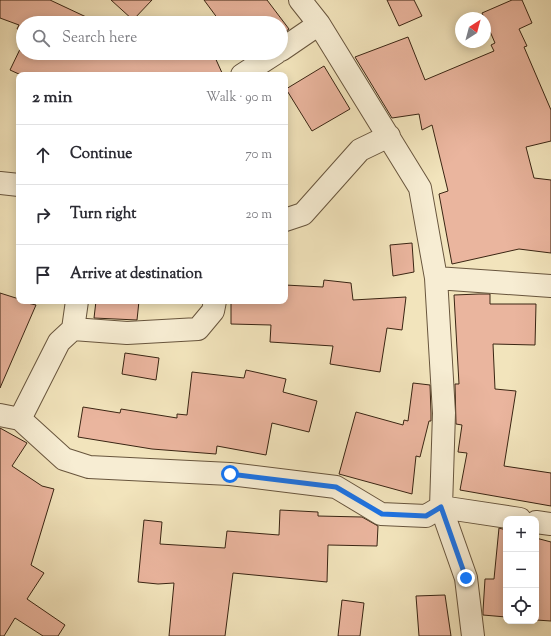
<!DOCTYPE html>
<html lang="en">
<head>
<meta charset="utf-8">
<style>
	body { margin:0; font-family:"Sorts Mill Goudy",serif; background:#f2f2f3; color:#2b2b33 }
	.controls { position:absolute; right:12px; bottom:12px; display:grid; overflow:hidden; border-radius:8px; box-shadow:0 2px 10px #0003 }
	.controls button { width:36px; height:36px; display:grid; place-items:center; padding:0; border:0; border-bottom:1px solid #e1e1e2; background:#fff; color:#2b2b33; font:20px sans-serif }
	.compass { position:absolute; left:455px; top:12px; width:36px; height:36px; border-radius:50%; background:#fff; box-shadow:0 2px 10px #0003; rotate:36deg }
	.stop { position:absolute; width:12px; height:12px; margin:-9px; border:3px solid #1a73e8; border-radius:50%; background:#fff }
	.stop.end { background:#1a73e8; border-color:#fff; box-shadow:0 1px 4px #0008 }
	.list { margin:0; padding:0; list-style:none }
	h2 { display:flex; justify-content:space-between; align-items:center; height:52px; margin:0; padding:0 16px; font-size:17px }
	h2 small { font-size:13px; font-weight:400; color:#7c7c81 }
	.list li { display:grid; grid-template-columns:26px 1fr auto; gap:12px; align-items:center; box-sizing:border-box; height:60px; padding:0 16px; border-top:1px solid #e1e1e2 }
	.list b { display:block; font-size:15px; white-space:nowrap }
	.list em { font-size:13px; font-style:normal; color:#7c7c81 }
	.icon { flex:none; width:22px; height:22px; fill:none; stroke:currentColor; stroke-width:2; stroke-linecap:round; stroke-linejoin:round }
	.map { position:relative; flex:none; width:551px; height:636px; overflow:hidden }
	.search { position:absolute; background:#fff; box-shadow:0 2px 10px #0003; left:16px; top:16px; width:272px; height:44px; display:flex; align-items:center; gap:10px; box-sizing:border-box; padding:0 14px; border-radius:22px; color:#7c7c81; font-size:15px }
	.panel { position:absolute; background:#fff; box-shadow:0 2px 10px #0003; left:16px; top:72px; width:272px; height:232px; border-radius:8px }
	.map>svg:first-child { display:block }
	.building { fill:#eab59e; stroke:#3a2513 }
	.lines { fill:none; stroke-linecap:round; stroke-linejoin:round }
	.street-casing { stroke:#68553d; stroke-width:24 }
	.street { stroke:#f7edd3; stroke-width:22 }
	.route { stroke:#1a73e8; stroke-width:5 }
</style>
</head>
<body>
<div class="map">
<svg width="551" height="636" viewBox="0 0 551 636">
	<rect width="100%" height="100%" fill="#f2e4bc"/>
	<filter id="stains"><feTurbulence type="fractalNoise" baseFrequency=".005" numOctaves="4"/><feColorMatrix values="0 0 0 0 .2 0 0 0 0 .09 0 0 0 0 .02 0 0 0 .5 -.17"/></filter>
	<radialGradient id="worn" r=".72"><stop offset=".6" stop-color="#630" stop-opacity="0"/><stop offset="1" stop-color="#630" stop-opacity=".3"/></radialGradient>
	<path class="building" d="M0,0H50L99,23H23V32L17,29L19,25L0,18Z
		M111,0H152L133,20Z
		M204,0H267L289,29L281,35V23H221Z
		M387,0H414L422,16L399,26Z
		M512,0H522L532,23L519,29L527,46L524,47L551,110V141L526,147L534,178L551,180V253L519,249L452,264L439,194L448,191L432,125L422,130L419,114L392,118L355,57L408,37L425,80L494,51L491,45L495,43L482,13Z
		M23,43V53H163L171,57L167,53H213L223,75H21L10,70Z
		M324,66L350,109L312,131L286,89Z
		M412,243L414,272L393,276L390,245Z
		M324,280L351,283L353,300L406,297L402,330L387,328L380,372L330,364L333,346L270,342L271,325L231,324V301H285V285L323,287Z
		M0,293L19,299V301L36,305L0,388Z
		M479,294H490V304H536L535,345L493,344L495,389L516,391L504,466L551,473V506L460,490L467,453L458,452L462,425L456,424L455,384H459L454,295Z
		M96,301H139L137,320L94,318Z
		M125,353L159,358L156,380L122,374Z
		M246,370L286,379L283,392L317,401L309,432L272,423L266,455L217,446L216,454L152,449L78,437L83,407L120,413L121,409L177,418V414L187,415L192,372L244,378Z
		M413,383L430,385L431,413V421H429L420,457L416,456L412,494L339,474L356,412L403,425L404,420L408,421Z
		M0,428L27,443L12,466L42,486L54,489L31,565L44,573L27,599L65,625L58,636H43L15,618L4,636H0Z
		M280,510L318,512V516L362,517L378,526L377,546L328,545L327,582L233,573L225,636H169L174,583L158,584L138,582L144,520L162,522L160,544L225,548L227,531L279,535Z
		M499,528L506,530V617L483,615V611L485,579H494Z
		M536,538L551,542V621L536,620Z
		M445,595L451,636H419L416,596Z
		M342,600L364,603L360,636H338Z"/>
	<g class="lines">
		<defs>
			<path id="street" d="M300,0L319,24L420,188L436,278L444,413L441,507L466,578L473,636
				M281,50L319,24
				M242,75L276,53
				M0,183L19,185
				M285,220L303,214L360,150L389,136
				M436,278L551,286
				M73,329L77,301
				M0,415L20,419L64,459L89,467L230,474L336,487L381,514L426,516L441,507L520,519
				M20,419L59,342L73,329L127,333L198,329L213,311L215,301
				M536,522L551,524"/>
		</defs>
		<use href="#street" class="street-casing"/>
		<use href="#street" class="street"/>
	</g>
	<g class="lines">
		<path class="route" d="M230,474L336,487L382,514L426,516L441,507L466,578"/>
	</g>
	<rect width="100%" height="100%" filter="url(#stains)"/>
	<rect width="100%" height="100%" fill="url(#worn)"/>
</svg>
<div class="controls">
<button>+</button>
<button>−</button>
<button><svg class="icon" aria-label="locate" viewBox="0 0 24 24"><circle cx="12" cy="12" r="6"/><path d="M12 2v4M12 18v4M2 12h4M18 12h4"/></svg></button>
</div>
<svg class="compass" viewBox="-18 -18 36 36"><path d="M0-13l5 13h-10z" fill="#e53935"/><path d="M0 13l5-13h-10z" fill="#7c7c81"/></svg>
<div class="stop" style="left:230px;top:474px"></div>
<div class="stop end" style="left:466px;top:578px"></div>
<div class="search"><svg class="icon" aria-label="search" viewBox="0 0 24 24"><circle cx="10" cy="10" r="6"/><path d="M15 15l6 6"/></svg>Search here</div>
<section class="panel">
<h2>2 min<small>Walk · 90 m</small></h2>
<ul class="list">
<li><svg class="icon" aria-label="ahead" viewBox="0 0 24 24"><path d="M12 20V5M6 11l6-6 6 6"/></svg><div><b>Continue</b></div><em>70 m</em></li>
<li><svg class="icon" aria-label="right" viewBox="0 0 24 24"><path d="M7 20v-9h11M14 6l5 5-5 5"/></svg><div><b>Turn right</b></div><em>20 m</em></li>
<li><svg class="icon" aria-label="arrive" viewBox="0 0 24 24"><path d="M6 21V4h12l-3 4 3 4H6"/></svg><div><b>Arrive at destination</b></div></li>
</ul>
</section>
</div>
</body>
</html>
